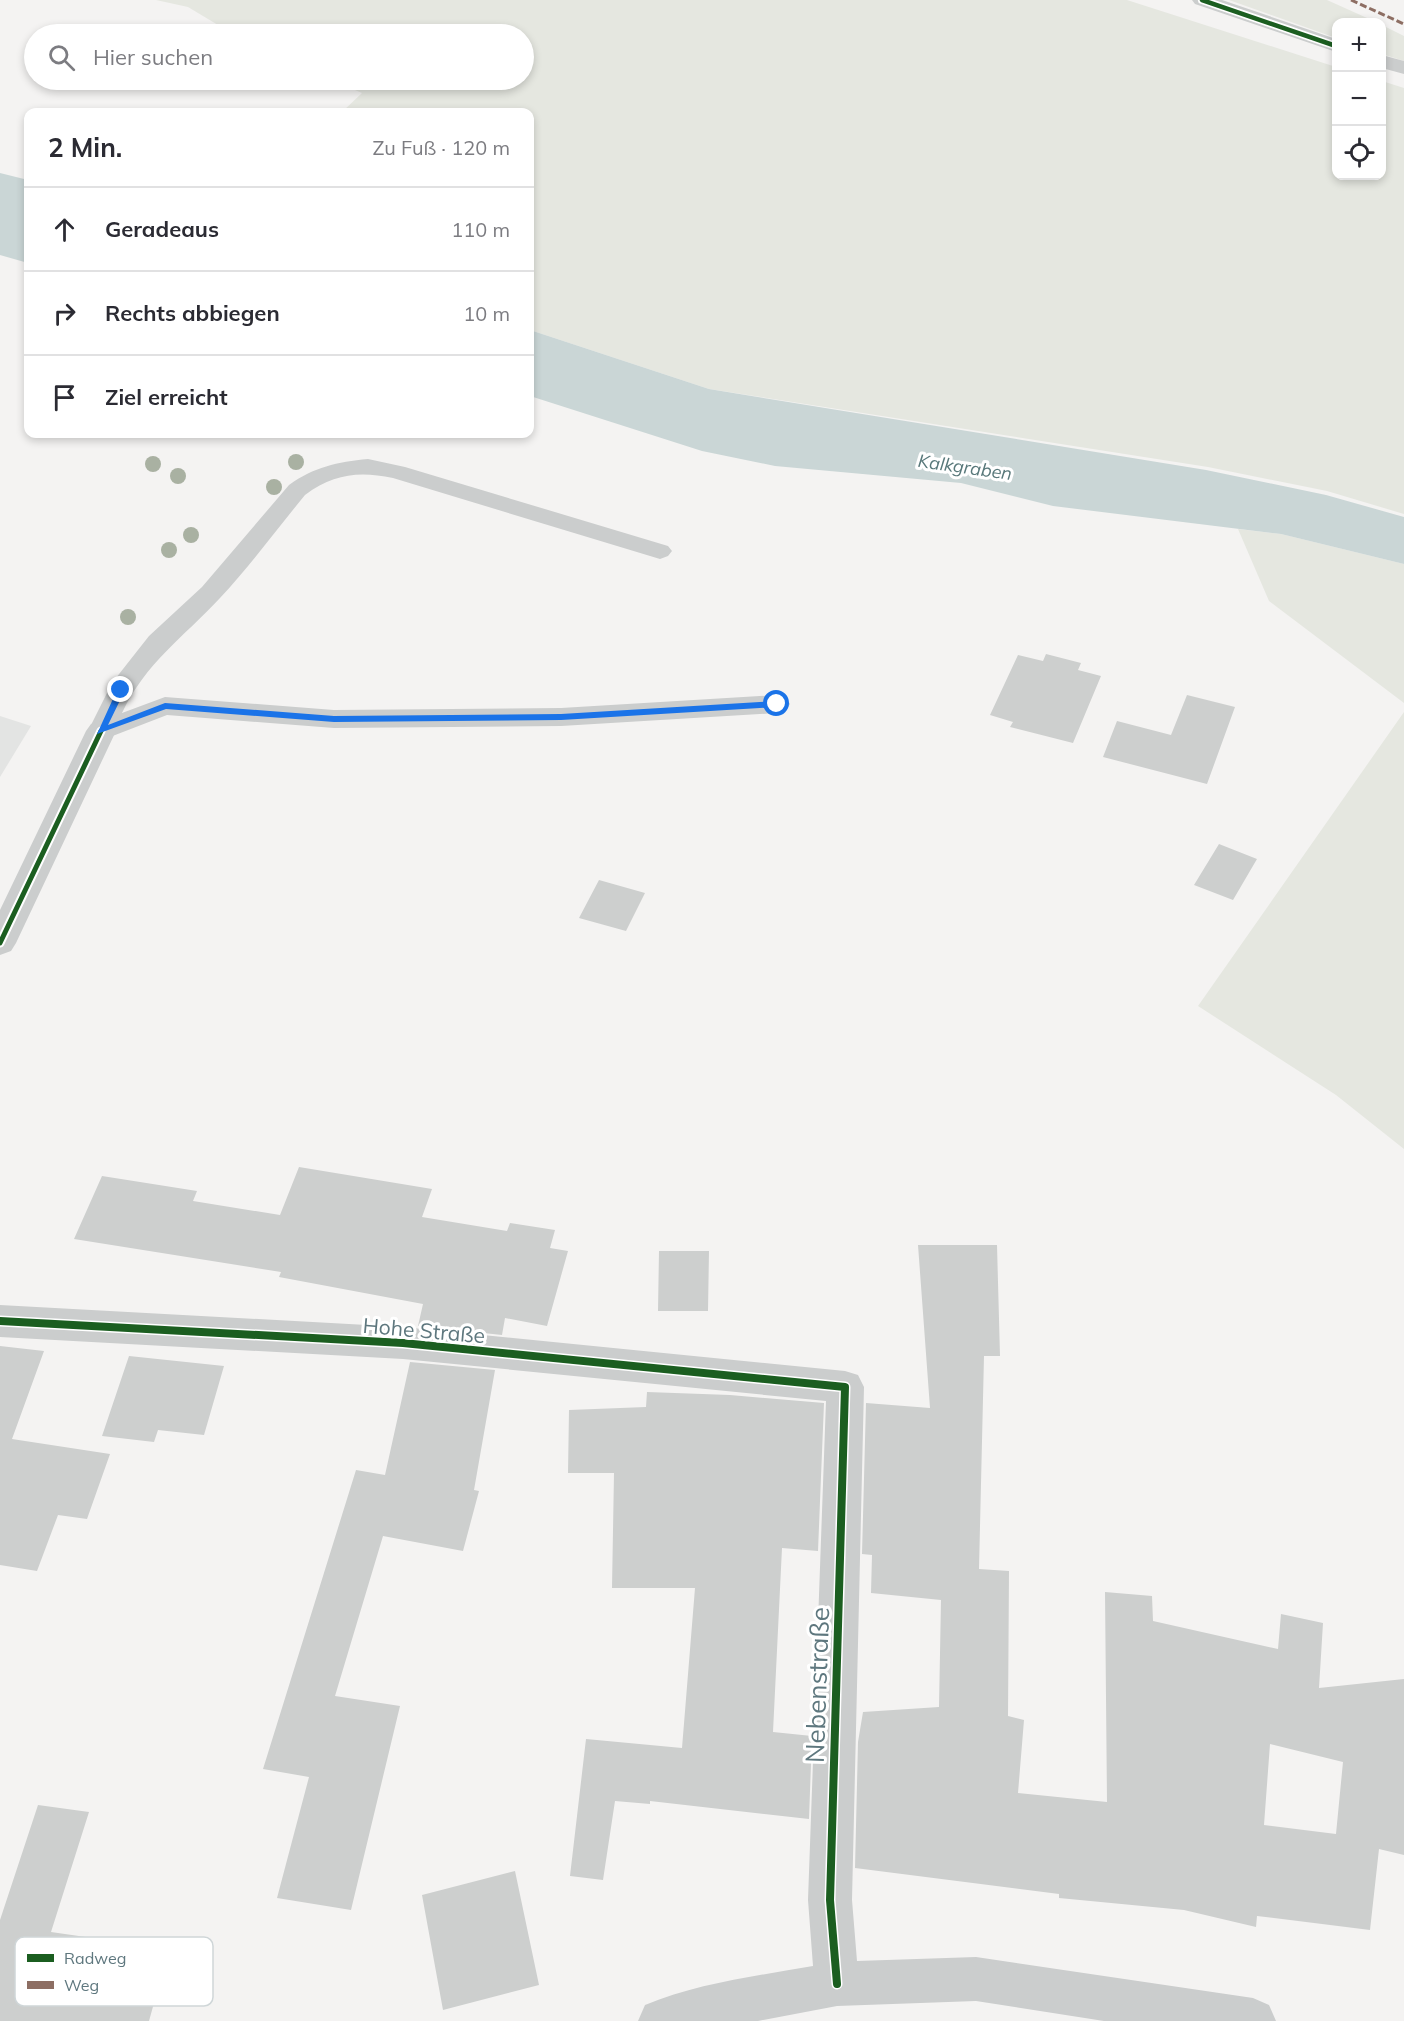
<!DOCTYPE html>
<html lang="de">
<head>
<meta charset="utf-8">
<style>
	body { margin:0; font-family:Mulish,sans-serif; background:#f2f2f3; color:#2b2b33 }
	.controls { position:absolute; right:18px; top:18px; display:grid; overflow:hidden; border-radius:12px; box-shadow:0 3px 9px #0003 }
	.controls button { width:54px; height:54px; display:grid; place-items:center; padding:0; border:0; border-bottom:2px solid #e1e1e2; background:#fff; color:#2b2b33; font:30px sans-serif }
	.stop { position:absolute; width:18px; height:18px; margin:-14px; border:4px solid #1a73e8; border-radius:50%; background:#fff }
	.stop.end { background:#1a73e8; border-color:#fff; box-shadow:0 2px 6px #0008 }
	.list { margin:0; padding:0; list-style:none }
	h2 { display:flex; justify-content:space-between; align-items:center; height:78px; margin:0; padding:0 24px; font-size:26px }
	h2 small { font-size:20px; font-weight:400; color:#7c7c81 }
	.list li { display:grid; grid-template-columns:39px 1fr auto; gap:18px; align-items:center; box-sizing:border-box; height:84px; padding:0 24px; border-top:2px solid #e1e1e2 }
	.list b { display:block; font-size:22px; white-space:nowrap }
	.list em { font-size:20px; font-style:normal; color:#7c7c81 }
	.icon { flex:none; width:33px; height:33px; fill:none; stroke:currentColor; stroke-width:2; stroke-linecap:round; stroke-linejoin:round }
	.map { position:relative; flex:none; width:1404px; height:2021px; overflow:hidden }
	.search { position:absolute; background:#fff; box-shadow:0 3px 9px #0003; left:24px; top:24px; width:510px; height:66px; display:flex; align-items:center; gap:15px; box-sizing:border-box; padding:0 21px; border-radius:33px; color:#7c7c81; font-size:22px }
	.panel { position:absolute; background:#fff; box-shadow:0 3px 9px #0003; left:24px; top:108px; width:510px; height:330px; border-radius:12px }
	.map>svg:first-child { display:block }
	.built { fill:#e3e4e3 }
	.green { fill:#e5e7e0 }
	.water { fill:#cad6d6 }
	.building { fill:#cdcfce; fill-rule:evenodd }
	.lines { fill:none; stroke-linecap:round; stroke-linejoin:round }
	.lane { fill:#cbcdcd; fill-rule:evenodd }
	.street { fill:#cbcdcd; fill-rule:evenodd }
	.quiet { stroke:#8d6e63; stroke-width:3; stroke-dasharray:7 3; stroke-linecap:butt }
	.cycleway-far2-casing { stroke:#fff; stroke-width:8 }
	.cycleway-far1-casing { stroke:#fff; stroke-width:9 }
	.cycleway-casing { stroke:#fff; stroke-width:11 }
	.cycleway-far2 { stroke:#1b5e20; stroke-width:4.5 }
	.cycleway-far1 { stroke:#1b5e20; stroke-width:5 }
	.cycleway { stroke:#1b5e20; stroke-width:8 }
	.tree { fill:#a9b1a2 }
	.route { fill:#1a73e8 }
	.labels { text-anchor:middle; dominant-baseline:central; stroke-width:6; stroke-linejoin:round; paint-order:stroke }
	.far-water-label { font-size:18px; font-style:italic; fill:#58787a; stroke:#fff }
	.street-label { font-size:21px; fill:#5e777e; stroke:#fff }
	.near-street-label { font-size:26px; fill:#5e777e; stroke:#fff }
	.key { fill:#fff; stroke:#cfd6d8; stroke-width:1.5 }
	.key-label { font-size:16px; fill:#5e777e }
</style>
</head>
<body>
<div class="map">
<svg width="1404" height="2021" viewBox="0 0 1404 2021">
	<rect width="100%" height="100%" fill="#f4f3f2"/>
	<path class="built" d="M0,716L31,726L0,777Z"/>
	<path class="green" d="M156,0H1127L1336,67V176H1382V81L1404,88V514L1327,491L1208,467L709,389L530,330V112H342L362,93L331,80H524V34H233L188,7Z
		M1229,0H1327L1376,22H1336V38Z
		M1382,25L1404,36V61L1382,54Z
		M1238,529L1281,534L1404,564V703L1269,601Z
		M1404,712V1149L1336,1095L1198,1006Z"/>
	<path class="water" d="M0,173L28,180V263L0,255Z
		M530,330L709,389L1206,470L1326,495L1404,517V564L1281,534L1053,506L961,483L775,466L702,451L530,396Z"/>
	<path class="building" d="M1046,654L1081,663L1078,670L1101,676L1073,743L1010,727L1013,722L990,715L1018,655L1043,661Z
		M1187,695L1235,707L1207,784L1103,757L1117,721L1171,735Z
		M1219,844L1257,859L1233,900L1194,885Z
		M599,880L645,893L626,931L579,918Z
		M299,1167L432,1189L422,1217L507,1231L510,1223L555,1230L550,1248L568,1251L547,1326L505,1318L502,1335L418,1326L423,1304L279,1277L281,1272L74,1239L102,1176L197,1191L193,1201L280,1215Z
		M918,1245H997L1000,1356H984L979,1569L1009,1571L1008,1716L1024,1720L1018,1793L1107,1802L1105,1592L1152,1596L1153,1621L1278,1649L1281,1614L1323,1623L1319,1688L1404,1679V1855L1379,1849L1370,1930L1257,1916L1256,1927L1184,1910L1059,1898V1894L855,1868L858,1742L863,1712L939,1707L941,1600L871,1593L872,1555L862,1554L866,1403L930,1408ZM1270,1744L1343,1762L1336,1834L1264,1825Z
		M659,1251H709L708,1311H658Z
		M0,1346L44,1351L12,1439L110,1454L87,1519L58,1515L37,1571L0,1565Z
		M129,1356L224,1366L204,1435L158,1430L154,1442L102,1436Z
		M410,1362L495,1370L474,1490L479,1491L463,1551L383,1536L335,1696L400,1706L351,1910L277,1898L309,1777L263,1769L356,1470L385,1475Z
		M647,1392L730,1395L824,1403L818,1551L782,1548L773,1732L812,1736L809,1819L650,1801V1804L615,1801L603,1880L570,1876L586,1739L682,1748L695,1588H612L614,1473H568L569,1410L646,1407Z
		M38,1805L89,1812L51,1932L169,1949L149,2021H0V1920Z
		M515,1871L539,1985L443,2010L422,1895Z"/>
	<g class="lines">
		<path class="lane" d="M368,459L405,467L668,546L672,551L668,556L660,559L393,478C358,471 334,474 305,495C277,529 250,566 220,598C183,638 146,662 122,713L165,697L334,710L561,708L777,695L786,698L790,704L786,710L777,713L561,726L334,728L167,715L110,737L101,740L92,737L88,731L112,683L149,636L202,587L289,485C314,467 337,462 368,459Z"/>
		<path class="street" d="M1192,0H1222L1336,39V52L1195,4Z
			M1382,55L1404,61V74L1382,68Z
			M101,721L111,724L116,731L16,943L11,951L0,955V910L86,731L91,724Z
			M0,1305L403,1327L845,1371L858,1375L864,1387L852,1900L857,1961L976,1957L1253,1998L1269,2005L1276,2021H1104L976,2001L837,2006L758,2021H638L645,2005C698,1983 757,1976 813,1966L808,1900L826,1401L403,1359L0,1337Z"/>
		<path class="quiet" d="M1351,0L1404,24"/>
		<defs>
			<path id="cycleway-far2" d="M1202,0L1336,46"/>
			<path id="cycleway-far1" d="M0,943L101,731"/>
			<path id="cycleway" d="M0,1321L403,1343L845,1387L830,1900L837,1984"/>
		</defs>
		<use href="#cycleway-far2" class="cycleway-far2-casing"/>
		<use href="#cycleway-far1" class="cycleway-far1-casing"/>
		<use href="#cycleway" class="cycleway-casing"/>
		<use href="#cycleway-far2" class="cycleway-far2"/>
		<use href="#cycleway-far1" class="cycleway-far1"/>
		<use href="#cycleway" class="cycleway"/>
	</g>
	<g class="tree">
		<circle cx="296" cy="462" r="8"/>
		<circle cx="153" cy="464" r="8"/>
		<circle cx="178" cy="476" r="8"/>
		<circle cx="274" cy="487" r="8"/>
		<circle cx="191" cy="535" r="8"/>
		<circle cx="169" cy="550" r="8"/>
		<circle cx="128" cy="617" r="8"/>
	</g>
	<path class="route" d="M121,687L125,690L108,725L165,703L334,716L561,714L777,701L782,704L777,707L561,720L334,722L166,709L97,734L117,690Z"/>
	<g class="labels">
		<g class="far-water-label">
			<text transform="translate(965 467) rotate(8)">Kalkgraben</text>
		</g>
		<g class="street-label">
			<text transform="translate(424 1330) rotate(5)">Hohe Straße</text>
		</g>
		<g class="near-street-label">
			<text transform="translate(817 1685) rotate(-88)">Nebenstraße</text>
		</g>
	</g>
	<rect x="15" y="1937" width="198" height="69" rx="9" class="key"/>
	<rect x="27" y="1954" width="27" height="8" fill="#1b5e20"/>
	<rect x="27" y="1981" width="27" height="8" fill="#8d6e63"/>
	<g class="key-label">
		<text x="64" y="1964">Radweg</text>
		<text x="64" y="1991">Weg</text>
	</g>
</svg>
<div class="controls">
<button>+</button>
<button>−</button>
<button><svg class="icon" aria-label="locate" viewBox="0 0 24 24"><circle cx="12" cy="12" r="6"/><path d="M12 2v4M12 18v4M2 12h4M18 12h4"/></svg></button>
</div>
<div class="stop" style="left:777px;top:704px"></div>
<div class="stop end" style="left:121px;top:690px"></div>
<div class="search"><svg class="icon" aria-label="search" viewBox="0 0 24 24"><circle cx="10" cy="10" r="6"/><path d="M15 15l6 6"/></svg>Hier suchen</div>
<section class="panel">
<h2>2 Min.<small>Zu Fuß · 120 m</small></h2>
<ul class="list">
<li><svg class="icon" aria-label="ahead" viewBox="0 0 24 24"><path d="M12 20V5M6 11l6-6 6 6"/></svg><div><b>Geradeaus</b></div><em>110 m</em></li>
<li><svg class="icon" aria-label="right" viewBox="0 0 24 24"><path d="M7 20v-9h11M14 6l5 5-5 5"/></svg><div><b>Rechts abbiegen</b></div><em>10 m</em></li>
<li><svg class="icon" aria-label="arrive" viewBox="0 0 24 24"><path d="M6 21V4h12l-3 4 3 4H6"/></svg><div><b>Ziel erreicht</b></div></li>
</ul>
</section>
</div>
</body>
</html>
